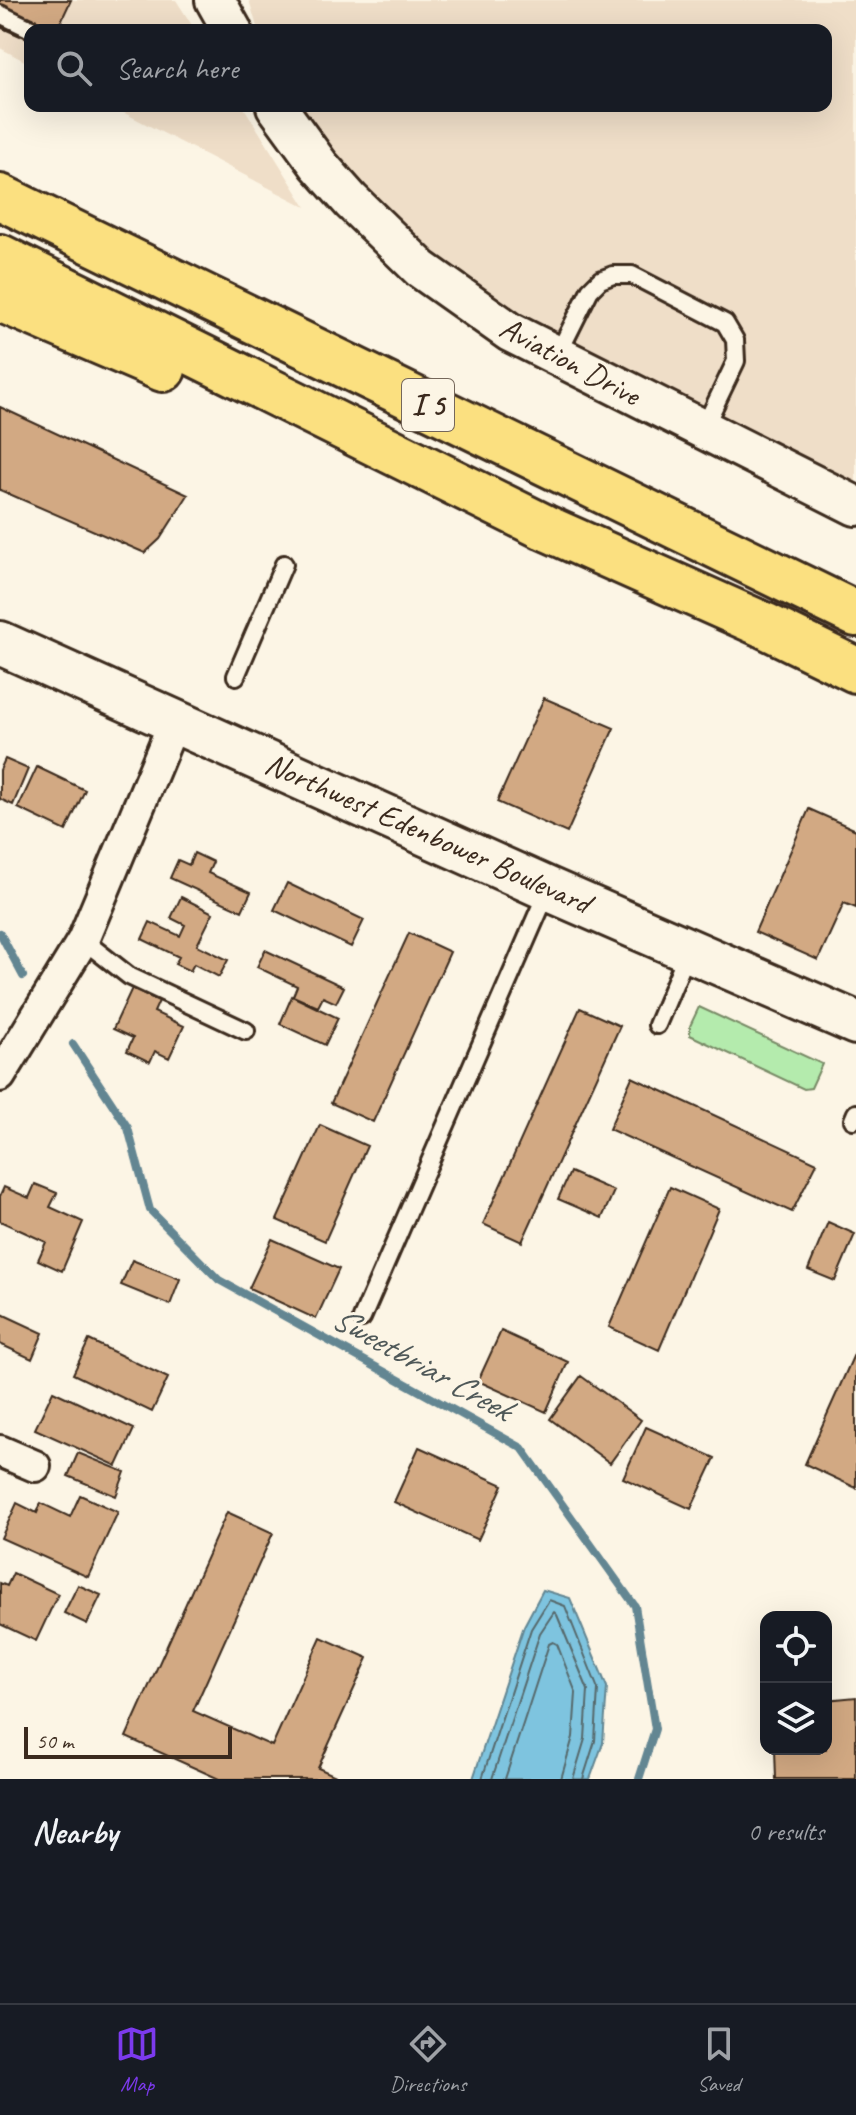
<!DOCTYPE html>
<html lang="en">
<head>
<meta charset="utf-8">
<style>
	body { margin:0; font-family:Caveat,sans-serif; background:#242831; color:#f1f3f6 }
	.controls { position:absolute; right:24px; bottom:24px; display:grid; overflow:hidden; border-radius:16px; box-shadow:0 8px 32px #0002 }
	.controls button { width:72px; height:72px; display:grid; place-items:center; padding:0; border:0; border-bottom:2px solid #363941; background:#171b24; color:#f1f3f6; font:40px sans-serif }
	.scale { position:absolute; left:24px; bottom:20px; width:208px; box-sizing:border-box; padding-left:8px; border:4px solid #3b2a1e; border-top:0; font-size:22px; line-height:28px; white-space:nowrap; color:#3b2a1e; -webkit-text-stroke:6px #fcf5e5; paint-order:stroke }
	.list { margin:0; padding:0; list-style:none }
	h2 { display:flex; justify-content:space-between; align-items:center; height:104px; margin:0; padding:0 32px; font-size:34px }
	h2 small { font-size:26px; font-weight:400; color:#9ea1a6 }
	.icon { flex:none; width:44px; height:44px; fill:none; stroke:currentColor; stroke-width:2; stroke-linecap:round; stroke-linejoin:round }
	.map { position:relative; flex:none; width:856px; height:1779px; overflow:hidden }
	.search { position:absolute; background:#171b24; box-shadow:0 8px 32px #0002; left:24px; right:24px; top:24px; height:88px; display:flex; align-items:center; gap:20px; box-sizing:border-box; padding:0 28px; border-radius:16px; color:#9ea1a6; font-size:30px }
	.sheet { height:224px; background:#171b24 }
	nav { display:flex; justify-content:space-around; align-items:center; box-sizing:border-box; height:112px; border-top:2px solid #363941; background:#171b24; font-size:22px; color:#9ea1a6 }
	nav a { display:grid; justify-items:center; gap:4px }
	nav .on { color:#7c3aed }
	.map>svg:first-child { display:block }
	.built { fill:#efdec8 }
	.green { fill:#b4ebad; stroke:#788a66; stroke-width:2 }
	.water { fill:#7ec4df; stroke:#638692; stroke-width:2 }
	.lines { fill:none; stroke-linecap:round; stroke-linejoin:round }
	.shore { stroke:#56686b; stroke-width:2 }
	.stream { stroke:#638692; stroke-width:8 }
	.building { fill:#d2a983; stroke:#3b2a1e; stroke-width:2 }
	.service-casing { stroke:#3b2a1e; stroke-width:22 }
	.minor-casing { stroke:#3b2a1e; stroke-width:36 }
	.tertiary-casing { stroke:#3b2a1e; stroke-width:44 }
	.secondary-casing { stroke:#3b2a1e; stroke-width:48 }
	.motorway-casing { stroke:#3b2a1e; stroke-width:50 }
	.service { stroke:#fcf5e5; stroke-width:16 }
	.minor { stroke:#fcf5e5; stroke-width:30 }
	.tertiary { stroke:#fcf5e5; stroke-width:38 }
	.secondary { stroke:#fcf5e5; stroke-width:42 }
	.motorway { stroke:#fbe080; stroke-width:44 }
	.labels { text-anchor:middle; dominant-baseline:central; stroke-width:6; stroke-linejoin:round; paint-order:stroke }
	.shield { fill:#fcf5e5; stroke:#75675a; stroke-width:2 }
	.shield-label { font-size:30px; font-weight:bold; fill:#3b2a1e }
	.street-label { font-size:32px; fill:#3b2a1e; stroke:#fcf5e5 }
	.water-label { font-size:34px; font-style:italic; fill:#4f5858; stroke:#fcf5e5 }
</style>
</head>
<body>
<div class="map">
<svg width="856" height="1779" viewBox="0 0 856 1779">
	<rect width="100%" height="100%" fill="#fcf5e5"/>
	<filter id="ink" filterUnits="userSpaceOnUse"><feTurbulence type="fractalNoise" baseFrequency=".0125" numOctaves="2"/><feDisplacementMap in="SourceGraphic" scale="16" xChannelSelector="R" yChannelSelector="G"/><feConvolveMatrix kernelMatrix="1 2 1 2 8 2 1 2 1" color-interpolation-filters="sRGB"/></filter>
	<g filter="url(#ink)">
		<path class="built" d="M0,0H176L195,30H30V64L0,48Z
			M249,0H856V506L556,357L351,201L281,106H826V30H258Z
			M111,106H243L306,207Z"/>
		<path class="green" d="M699,1007L822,1064L811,1088L804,1089L690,1035V1026Z"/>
		<path class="water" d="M543,1590L570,1598L607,1687L603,1743L590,1779H473L524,1626Z"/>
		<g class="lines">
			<path class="shore" d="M482,1779L531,1629L549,1600L565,1606L598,1689L595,1741L583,1779
				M492,1779L540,1633L554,1612L557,1615L588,1690L585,1739L573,1779
				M505,1779L549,1644L553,1642L557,1644L576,1693L573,1737L561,1779"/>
			<path class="stream" d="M0,933L23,976
				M73,1044L128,1128L150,1210L219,1280L522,1448L635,1606L655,1729L639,1779"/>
		</g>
		<path class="building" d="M0,0H71L57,30L29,16L20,36L0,27Z
			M0,407L188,495L160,539L145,553L0,490Z
			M544,698L614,728L567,833L497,802Z
			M5,759L28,769L13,805L0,799V770Z
			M37,767L85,790L66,831L18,808Z
			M809,809L856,830V908L844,903L818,960L755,932Z
			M194,853L213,862L208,873L251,892L242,911L170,878L178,860L189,865Z
			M287,883L364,920L351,947L274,910Z
			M181,897L213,913L197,945L228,960L219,977L194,964L190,971L175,964L179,957L142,939L150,922L180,936L185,925L171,918Z
			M409,933L450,952L373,1122L331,1103Z
			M265,950L344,987L336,1003L323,997L318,1007L293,996L297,986L257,967Z
			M132,988L159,1001L154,1012L184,1026L169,1058L155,1051L150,1062L127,1051L133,1038L113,1029Z
			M292,996L338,1018L325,1045L280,1024Z
			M580,1008L620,1026L522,1242L483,1224Z
			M632,1077L817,1163L792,1212L609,1129Z
			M320,1125L367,1146L325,1241L277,1220Z
			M570,1172L614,1191L602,1218L558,1199Z
			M35,1184L57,1193L50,1207L83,1222L62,1271L38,1260L46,1242L0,1221V1196L4,1187L29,1198Z
			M670,1187L719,1209L659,1350L609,1327Z
			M828,1222L855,1234L835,1281L808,1270Z
			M272,1239L339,1269L316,1319L249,1288Z
			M132,1260L180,1279L170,1305L121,1285Z
			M0,1313L43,1333L32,1359L0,1344Z
			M501,1331L568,1362L546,1412L478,1381Z
			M89,1340L168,1378L152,1412L73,1374Z
			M856,1350V1488L805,1464Z
			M581,1376L641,1420L610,1463L550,1419Z
			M53,1391L134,1429L117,1466L35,1429Z
			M646,1427L715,1458L691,1509L623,1478Z
			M419,1447L503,1485L478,1540L394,1502Z
			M78,1453L125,1472L116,1496L68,1476Z
			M80,1495L118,1512L88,1577L1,1538L17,1503L37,1513L41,1503L70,1517Z
			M227,1512L273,1533L193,1711L272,1746L321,1637L368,1658L318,1768L336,1776L335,1779H219L126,1737Z
			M13,1573L58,1594L36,1641L0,1624V1583L7,1586Z
			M78,1585L101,1595L87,1624L64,1613Z
			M856,1697V1779H776L775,1749H826V1700Z"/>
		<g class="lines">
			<defs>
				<path id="service" d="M0,14L33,30
					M557,356L590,290L600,280L613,275H632L725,323L735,340L736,361L703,430
					M236,676L284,564
					M83,940L129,976L246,1031
					M657,1025L689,949
					M853,1120L856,1113
					M362,1318L548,890"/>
				<path id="minor" d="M0,1076L83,940L175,720
					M0,1451L35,1466"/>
				<path id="tertiary" d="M215,0L232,30
					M276,106L319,165L351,201L421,269L510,332L856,506"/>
				<path id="secondary" d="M0,643L548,889L856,1023"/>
				<path id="motorway" d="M0,197L856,614
					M0,257L544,527L764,625L856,670
					M0,299L163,369"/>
			</defs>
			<use href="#service" class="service-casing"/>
			<use href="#minor" class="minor-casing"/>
			<use href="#tertiary" class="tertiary-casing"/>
			<use href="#secondary" class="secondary-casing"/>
			<use href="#motorway" class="motorway-casing"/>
			<use href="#service" class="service"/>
			<use href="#minor" class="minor"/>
			<use href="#tertiary" class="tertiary"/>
			<use href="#secondary" class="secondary"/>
			<use href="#motorway" class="motorway"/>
		</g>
	</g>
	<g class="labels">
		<rect class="shield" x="402" y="379" width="52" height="52" rx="6"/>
		<g class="shield-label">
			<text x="428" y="405">I 5</text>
		</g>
		<g class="street-label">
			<text transform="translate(570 361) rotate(28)">Aviation Drive</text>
			<text transform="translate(428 833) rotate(24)">Northwest Edenbower Boulevard</text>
		</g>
		<g class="water-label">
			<text transform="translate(422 1363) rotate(29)">Sweetbriar Creek</text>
		</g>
	</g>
</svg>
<div class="controls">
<button><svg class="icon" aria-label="locate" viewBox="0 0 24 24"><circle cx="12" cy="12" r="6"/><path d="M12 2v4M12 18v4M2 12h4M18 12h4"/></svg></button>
<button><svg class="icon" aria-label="layers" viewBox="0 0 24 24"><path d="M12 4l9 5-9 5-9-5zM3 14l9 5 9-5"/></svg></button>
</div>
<div class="scale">50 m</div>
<div class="search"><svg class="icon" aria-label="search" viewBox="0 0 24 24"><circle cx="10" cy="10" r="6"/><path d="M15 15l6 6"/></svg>Search here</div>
</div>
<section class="sheet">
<h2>Nearby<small>0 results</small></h2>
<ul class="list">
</ul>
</section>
<nav>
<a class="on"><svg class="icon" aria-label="map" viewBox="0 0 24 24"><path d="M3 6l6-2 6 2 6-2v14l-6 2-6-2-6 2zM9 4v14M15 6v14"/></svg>Map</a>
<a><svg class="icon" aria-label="directions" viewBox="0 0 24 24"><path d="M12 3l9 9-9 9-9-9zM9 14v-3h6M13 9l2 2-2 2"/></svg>Directions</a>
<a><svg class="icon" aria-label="saved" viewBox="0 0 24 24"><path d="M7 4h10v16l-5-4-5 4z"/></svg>Saved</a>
</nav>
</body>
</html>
